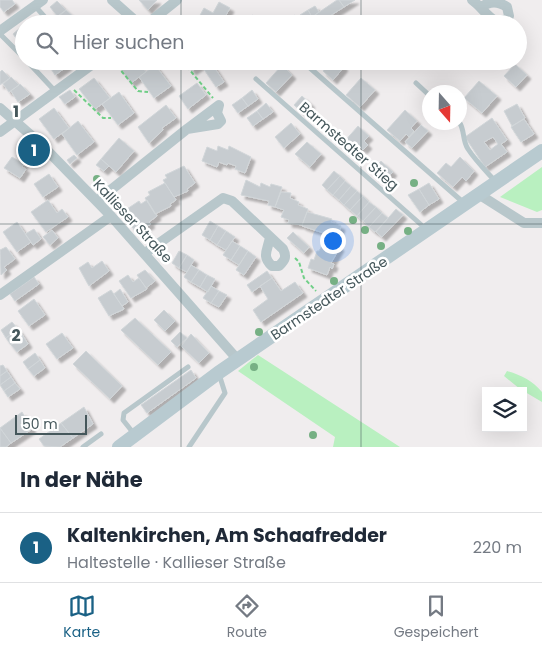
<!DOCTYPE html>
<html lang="de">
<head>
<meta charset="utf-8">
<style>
	body { margin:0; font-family:Poppins,sans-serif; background:#f2f2f3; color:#1f2937 }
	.controls { position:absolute; right:15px; bottom:15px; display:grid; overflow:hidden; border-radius:0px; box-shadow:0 5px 20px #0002 }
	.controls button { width:45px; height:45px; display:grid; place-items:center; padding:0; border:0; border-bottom:1px solid #e0e1e3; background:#fff; color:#1f2937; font:25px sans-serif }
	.compass { position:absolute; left:422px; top:85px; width:45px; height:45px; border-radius:50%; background:#fff; box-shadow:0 5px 20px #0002; rotate:160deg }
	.scale { position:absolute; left:15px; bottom:12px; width:72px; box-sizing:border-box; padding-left:5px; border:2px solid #45575b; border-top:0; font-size:14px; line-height:18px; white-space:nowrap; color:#45575b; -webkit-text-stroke:4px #fff; paint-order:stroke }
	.you { position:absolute; left:332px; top:240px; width:18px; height:18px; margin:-12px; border:4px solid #fff; border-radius:50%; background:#1a73e8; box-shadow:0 0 0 8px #1a73e833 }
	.badge { display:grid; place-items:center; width:32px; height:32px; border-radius:50%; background:#1a6185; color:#fff; font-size:16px; font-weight:700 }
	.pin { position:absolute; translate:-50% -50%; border:2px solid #fff; box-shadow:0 1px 5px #0006 }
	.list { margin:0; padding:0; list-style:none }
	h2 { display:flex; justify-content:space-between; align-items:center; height:65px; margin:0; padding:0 20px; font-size:21px }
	h2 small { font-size:16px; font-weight:400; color:#747a83 }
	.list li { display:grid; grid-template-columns:32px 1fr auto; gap:15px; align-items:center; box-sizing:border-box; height:70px; padding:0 20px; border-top:1px solid #e0e1e3 }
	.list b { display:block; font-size:19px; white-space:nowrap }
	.list p { margin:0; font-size:16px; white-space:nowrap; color:#747a83 }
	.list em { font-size:16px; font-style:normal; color:#747a83 }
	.icon { flex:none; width:28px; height:28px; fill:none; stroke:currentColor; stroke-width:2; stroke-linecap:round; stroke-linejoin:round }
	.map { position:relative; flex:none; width:542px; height:447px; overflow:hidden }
	.search { position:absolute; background:#fff; box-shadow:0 5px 20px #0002; left:15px; right:15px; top:15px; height:55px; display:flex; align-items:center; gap:12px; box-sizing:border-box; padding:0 18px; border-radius:28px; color:#747a83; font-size:19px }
	.sheet { height:135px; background:#fff }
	nav { display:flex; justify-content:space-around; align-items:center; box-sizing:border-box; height:70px; border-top:1px solid #e0e1e3; background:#fff; font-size:14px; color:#747a83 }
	nav a { display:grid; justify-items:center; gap:2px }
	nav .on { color:#1a6185 }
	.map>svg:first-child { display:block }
	.green { fill:#b9f0c0 }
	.building { fill:#c7ccd0; stroke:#d1d6d9; fill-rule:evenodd; filter:url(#shadow) }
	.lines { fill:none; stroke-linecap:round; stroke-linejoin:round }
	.path { stroke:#70cf87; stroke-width:2; stroke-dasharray:4 2.5; stroke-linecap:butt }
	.service { stroke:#b8c7cb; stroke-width:5 }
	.minor { stroke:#b8c7cb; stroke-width:10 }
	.secondary { stroke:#b8cad0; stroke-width:14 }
	.tree { fill:#76b084 }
	.grid { fill:none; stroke:#45575b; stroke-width:1; stroke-opacity:0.55 }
	.labels { text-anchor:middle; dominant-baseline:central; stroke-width:5; stroke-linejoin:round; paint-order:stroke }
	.street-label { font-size:14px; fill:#45575b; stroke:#fff }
	.grid-label { font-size:16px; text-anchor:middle; font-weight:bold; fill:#45575b; stroke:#fff; stroke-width:5; stroke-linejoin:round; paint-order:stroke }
</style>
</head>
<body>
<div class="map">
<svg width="542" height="447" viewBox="0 0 542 447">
	<defs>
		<filter id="shadow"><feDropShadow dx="4" dy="4" stdDeviation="1" flood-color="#0004"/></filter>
	</defs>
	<rect width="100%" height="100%" fill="#f0edee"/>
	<path class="green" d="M542,167V210L537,212L500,197Z
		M258,355L400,447H333L335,437L238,371Z
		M507,371C521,375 533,381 542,392V402L520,389L504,376Z"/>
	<path class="building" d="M0,0H12L15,4L4,12L0,7Z
		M139,0H157L148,10Z
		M337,0H339L344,7L317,24L312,17Z
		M339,0H355L344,7Z
		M57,1L66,10L58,17L50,7Z
		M219,2L230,8L221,24H210L199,17L204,8L213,13Z
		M315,6L319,12L312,17L308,10Z
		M66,10L74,17L67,24L59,15Z
		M308,10L312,17L317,24H306L300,15Z
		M252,15L261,20L259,24H247Z
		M294,15L304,21L302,24H288Z
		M75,16L79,21L83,24H69L68,22Z
		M21,27L24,30V43L21,45L13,34Z
		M51,61H64L68,66L55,75L48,64Z
		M138,61L146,72L131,83L116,62Z
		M185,61H207L192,71Z
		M207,61H210L224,82L216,87L201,65Z
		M332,61H338L344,67L333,80L323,71Z
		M515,64L527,75L516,87L504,76Z
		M155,65L171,86L154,98L139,77Z
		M282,65L292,75L276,92L266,83Z
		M2,70L10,78L0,85V72Z
		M11,77L19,85L9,92L3,84Z
		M94,78L110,98L95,109L79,89Z
		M361,78L375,90L360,107L346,95Z
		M479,81L497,96L482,113L464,98Z
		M197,83L206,95L188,109L179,96Z
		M20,84L30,94L18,102L11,91Z
		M70,90L75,97L65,104L59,97Z
		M252,90L258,99L248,106L242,98Z
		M119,92L134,113L118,125L102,104Z
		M302,96L311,104L303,113L294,105Z
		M242,98L248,106L238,113L232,105Z
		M266,103L273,112L263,119L257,111Z
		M517,104L525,118L512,126L504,111Z
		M166,105L176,118L162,128L163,130L149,143L138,127Z
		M54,108L69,128L54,139L39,119Z
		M405,110L417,121L411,128L414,131L409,137L406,134L400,141L387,130Z
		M257,111L263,119L253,126L247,118Z
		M492,118L507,140L501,144L507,152L485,167L465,137ZM493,137L498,144L490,150L484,142Z
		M524,119L534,134L521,142L511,127Z
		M78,121L94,142L77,155L62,134Z
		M291,123L300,134L284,148L275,137Z
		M421,125L428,131L412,148L405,142Z
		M358,126L369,136L364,141L368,145L363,150L360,147L355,152L344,142Z
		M119,138L134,151L116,172L101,159Z
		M307,142L321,154L310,167L295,154Z
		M218,146L228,150L229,146L251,157L245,173L235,169L236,166L228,163L227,165L219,162L217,167L202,161L207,147L217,151Z
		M74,155L77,158L70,164L67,160Z
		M12,157L24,164L22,167L26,169L20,178L4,168Z
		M460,157L474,171L466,181L462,177L453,187L437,173L446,163L451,167Z
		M101,159L109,166L104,171L96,165Z
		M381,161L393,172L385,180L373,169Z
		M184,166L195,183L187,189L188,191L174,197L163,180L167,178L165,175Z
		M334,171L340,176L327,190L322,185Z
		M49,174L58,187L43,197L34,184Z
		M340,176L345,181L333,195L327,190Z
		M246,180L260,187L261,183L270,187L271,184L282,187L275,207L268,205L269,201L241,195Z
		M345,181L351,186L339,200L333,195Z
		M165,183L176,200L170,204L171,206L155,214L145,198L150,195L148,192Z
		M429,183L439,199L429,205L419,189Z
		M351,186L357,191L344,205L339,200Z
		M419,189L429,205L420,212L408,195Z
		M357,191L363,196L350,210L344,205Z
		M281,192L291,193L290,198L299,202L298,205L308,209L302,225L288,223L289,220L281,217L284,210L275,207Z
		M363,196L369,202L357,216L350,210Z
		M48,200L57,213L62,209L68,217L46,232L31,212Z
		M147,200L157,216L149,222L151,224L146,227L144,225L135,231L125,216L130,213L127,209L139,201L141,204Z
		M369,202L376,207L363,221L357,216Z
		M376,207L382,213L369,227L363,221Z
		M396,209L403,215L382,237L376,232Z
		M307,212L332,219L331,222L341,226L335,243L322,238L324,233L302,226Z
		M382,213L388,218L375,232L369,227Z
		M210,221L218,226L210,240L202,235Z
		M17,222L31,242L17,252L3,232Z
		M218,226L226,231L217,245L210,240Z
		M34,229L41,239L33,245L25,234Z
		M52,230L58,238L50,245L43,237Z
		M226,231L235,237L226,250L217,245Z
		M293,232L309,247L304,253L287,238Z
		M326,239L340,247L331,263L334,264L332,269L330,267L327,275L308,268L311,259L314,260L317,251H319Z
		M232,241L240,246L231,260L223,255Z
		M240,246L248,251L239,265L231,260Z
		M6,247L15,259L4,267L7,270L1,275L0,250Z
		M179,251L187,255L179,268L172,263Z
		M248,251L256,257L244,275L236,270Z
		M187,255L194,260L187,272L179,268Z
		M102,261L109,271L89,286L79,268L88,262L92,268Z
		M191,265L199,270L191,282L184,277Z
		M145,270L155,281L146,288L137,275Z
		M199,270L207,275L200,287L191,282Z
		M267,271L272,278L252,292L247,285Z
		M128,275L133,282L139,278L147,289L131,298L119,281Z
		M207,275L215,279L208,292L200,287Z
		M34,277L39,284L15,301L10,294Z
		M272,278L281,291L295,282L303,293L261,322L253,310L268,299L260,286Z
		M211,286L219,291L211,303L203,298Z
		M120,289L128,302L122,306L114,294Z
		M111,290L124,309L109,316L98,298Z
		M219,291L227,295L219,307L211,303Z
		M34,299L45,315L29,326L18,311Z
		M164,310L175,321L165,331L154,320Z
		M135,318L171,352L158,365L121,330Z
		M12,322L18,329L6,338L1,330Z
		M18,329L23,336L11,345L6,338Z
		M180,332L187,338L177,347L171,341Z
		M62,333L73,348L57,359L46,344Z
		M191,334L209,353L199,363L181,346Z
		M23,336L28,344L17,352L11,345Z
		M86,351L122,386L110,399L73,364Z
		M35,353L40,360L28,369L23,362Z
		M40,360L45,368L34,376L28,369Z
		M3,365L7,371L0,376V366Z
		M191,370L196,378L147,413L141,405Z
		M7,371L11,377L0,385V376Z
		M11,377L15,383L4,391L0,385Z
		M15,383L20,389L8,397L4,391Z
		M84,407L93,424L73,438L61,423Z
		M22,412L32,429L11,443L0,428Z
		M61,423L73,438L60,447L44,446L39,439Z
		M0,428L11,443L6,447H0Z"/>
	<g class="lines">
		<path class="path" d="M113,61L138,91L148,92
			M172,61L176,66L184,63L213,98
			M74,90L103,118H111
			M295,258L299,262L304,278L316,291"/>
		<path class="service" d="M35,6L51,24
			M0,34L24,58
			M27,61L55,91
			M302,61L464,203
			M256,79L426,229
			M416,83L430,96
			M459,122C465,129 462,141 468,149C475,160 486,171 495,181
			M135,435L123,420L124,413L188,367
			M83,447L101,434
			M189,447L225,393L219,374"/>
		<path class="minor" d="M112,0L139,24
			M472,0C482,7 486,16 497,22L506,20L509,16L507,7C498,1 490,1 481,7
			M147,24L177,0
			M0,31L43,0
			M0,108L41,144L111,216L238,360
			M0,132L97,61
			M480,195L524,223H542
			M97,201L187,129L218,124L221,121L217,113L219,105L187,129
			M145,253L223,198L232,201L283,249C287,257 285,260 279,266H272C261,256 268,250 270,237
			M0,295L111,216"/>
		<path class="secondary" d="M119,447L218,373L542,151"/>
	</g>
	<g class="tree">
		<circle cx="97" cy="179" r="4"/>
		<circle cx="414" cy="183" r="4"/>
		<circle cx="353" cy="220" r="4"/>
		<circle cx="365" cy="230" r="4"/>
		<circle cx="408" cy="231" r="4"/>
		<circle cx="381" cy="246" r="4"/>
		<circle cx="334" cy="281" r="4"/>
		<circle cx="259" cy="332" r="4"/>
		<circle cx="254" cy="367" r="4"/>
		<circle cx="313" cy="435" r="4"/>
	</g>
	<path class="grid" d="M181,0V24M361,0V24M181,61V447M361,61V447M0,224H542"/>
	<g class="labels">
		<g class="street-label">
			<text transform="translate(349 146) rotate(41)">Barmstedter Stieg</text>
			<text transform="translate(133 221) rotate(47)">Kallieser Straße</text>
			<text transform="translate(329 298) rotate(-34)">Barmstedter Straße</text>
		</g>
	</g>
	<g class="grid-label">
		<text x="16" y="117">1</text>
		<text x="16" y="341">2</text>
	</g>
</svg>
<div class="controls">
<button><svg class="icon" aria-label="layers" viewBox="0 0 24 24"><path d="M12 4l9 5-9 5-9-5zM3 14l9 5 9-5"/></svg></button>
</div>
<svg class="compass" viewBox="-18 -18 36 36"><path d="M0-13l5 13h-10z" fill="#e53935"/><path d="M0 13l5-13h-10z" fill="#747a83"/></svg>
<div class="scale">50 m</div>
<div class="you"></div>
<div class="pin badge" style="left:34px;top:150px">1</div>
<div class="search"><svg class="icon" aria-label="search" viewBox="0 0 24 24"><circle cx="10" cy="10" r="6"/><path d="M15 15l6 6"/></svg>Hier suchen</div>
</div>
<section class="sheet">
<h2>In der Nähe<small></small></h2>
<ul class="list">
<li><span class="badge">1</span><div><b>Kaltenkirchen, Am Schaafredder</b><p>Haltestelle · Kallieser Straße</p></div><em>220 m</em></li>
</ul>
</section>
<nav>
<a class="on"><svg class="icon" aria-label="map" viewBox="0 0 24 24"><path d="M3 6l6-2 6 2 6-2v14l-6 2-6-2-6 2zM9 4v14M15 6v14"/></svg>Karte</a>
<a><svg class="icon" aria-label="directions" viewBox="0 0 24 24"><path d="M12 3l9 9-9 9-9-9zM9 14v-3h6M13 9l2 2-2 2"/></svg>Route</a>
<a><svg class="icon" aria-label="saved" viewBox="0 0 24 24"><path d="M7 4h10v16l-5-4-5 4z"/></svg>Gespeichert</a>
</nav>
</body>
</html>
